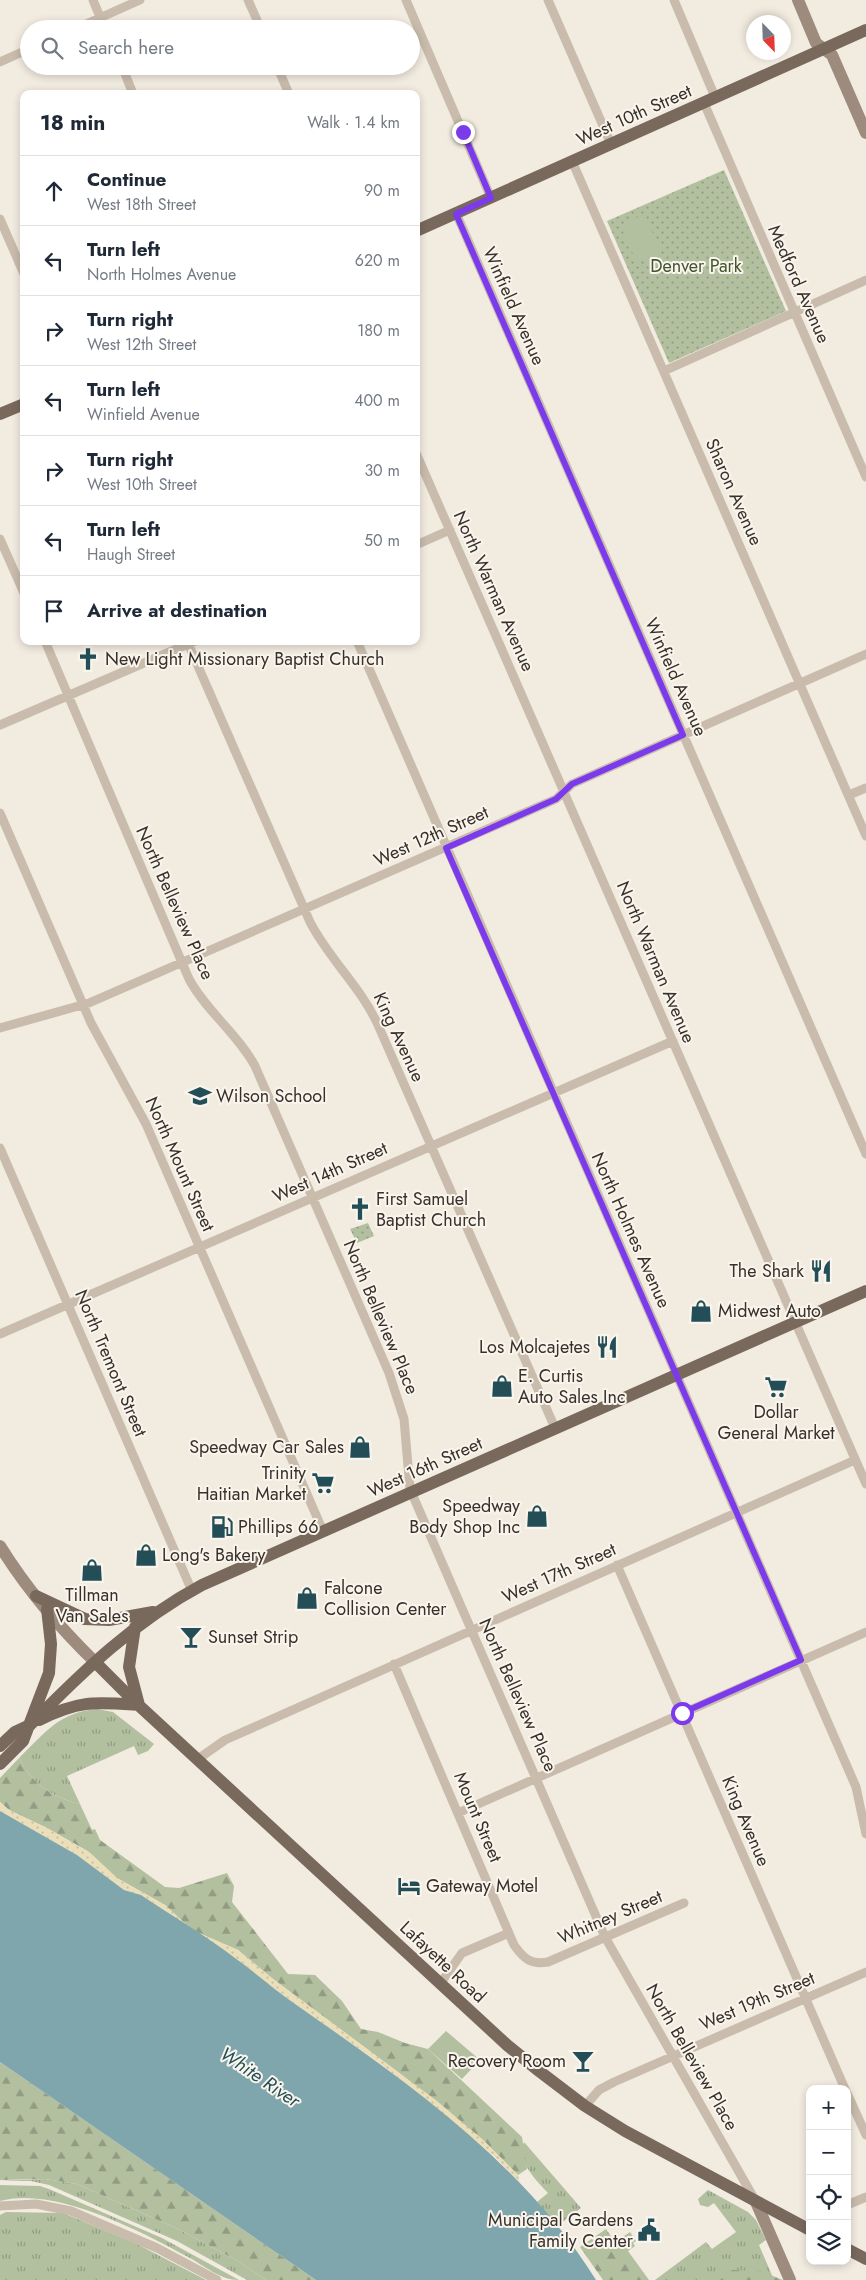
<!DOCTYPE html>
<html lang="en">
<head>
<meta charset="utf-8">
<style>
	body { margin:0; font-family:Jost,sans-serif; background:#f2f2f3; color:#1f2937 }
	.controls { position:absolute; right:15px; bottom:15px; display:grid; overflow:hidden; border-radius:10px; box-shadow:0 2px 8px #0003 }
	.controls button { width:45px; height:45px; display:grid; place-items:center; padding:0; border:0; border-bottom:1px solid #e0e1e3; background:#fff; color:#1f2937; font:25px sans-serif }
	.compass { position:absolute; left:746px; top:15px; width:45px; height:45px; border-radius:50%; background:#fff; box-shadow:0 2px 8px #0003; rotate:157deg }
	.stop { position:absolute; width:15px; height:15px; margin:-11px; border:4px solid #7c3aed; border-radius:50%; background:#fff }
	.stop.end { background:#7c3aed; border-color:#fff; box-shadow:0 1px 5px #0008 }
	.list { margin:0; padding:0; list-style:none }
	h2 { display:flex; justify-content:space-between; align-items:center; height:65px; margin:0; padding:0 20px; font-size:21px }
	h2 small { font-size:16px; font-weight:400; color:#747a83 }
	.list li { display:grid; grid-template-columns:32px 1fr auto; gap:15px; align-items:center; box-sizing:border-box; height:70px; padding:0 20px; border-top:1px solid #e0e1e3 }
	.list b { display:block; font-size:19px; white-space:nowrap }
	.list p { margin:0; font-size:16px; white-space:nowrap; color:#747a83 }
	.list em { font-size:16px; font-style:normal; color:#747a83 }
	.icon { flex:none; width:28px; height:28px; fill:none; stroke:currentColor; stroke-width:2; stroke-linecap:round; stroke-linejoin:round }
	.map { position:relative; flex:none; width:866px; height:2280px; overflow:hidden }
	.search { position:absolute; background:#fff; box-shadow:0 2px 8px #0003; left:20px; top:20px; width:400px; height:55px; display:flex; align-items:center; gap:12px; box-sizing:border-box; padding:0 18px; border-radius:28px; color:#747a83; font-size:19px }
	.panel { position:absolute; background:#fff; box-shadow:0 2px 8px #0003; left:20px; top:90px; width:400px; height:555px; border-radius:10px }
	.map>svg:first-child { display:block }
	.grass { fill:url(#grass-tufts) }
	.forest { fill:url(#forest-firs) }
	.sand { fill:url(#sand-dots) }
	.park { fill:url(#park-dots) }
	.pitch { fill:#b2c0a0 }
	.water { fill:#80a6ad }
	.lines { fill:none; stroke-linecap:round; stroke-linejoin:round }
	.street { stroke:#c9bcac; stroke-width:9 }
	.secondary { stroke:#9d8c7e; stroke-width:12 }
	.primary { stroke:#79695d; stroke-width:12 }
	.route { stroke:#7c3aed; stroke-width:6 }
	.labels { text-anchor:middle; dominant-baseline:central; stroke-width:4; stroke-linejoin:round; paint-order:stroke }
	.street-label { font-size:18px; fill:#38302b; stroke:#f9f5ec }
	.park-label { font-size:18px; fill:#435530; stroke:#f9f5ec }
	.poi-label { font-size:18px; fill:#38302b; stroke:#f9f5ec; text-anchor:start }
	.water-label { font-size:19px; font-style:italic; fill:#234e57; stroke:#f9f5ec }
</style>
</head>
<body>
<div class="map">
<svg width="866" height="2280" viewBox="0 0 866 2280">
	<defs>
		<pattern id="grass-tufts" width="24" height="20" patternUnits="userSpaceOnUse" patternTransform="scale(1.25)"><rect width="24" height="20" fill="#b2c0a0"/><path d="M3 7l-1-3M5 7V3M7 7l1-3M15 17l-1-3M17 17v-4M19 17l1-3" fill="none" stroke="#929c83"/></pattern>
		<pattern id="forest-firs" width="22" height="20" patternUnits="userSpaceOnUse" patternTransform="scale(1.25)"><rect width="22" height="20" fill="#b2c0a0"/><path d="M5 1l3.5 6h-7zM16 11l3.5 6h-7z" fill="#929c83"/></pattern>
		<pattern id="sand-dots" width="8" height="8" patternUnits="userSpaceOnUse" patternTransform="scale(1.25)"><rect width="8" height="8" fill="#eadfb9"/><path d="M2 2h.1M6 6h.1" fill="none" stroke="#c9c09f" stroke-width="1.8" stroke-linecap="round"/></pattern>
		<pattern id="park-dots" width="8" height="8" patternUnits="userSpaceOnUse" patternTransform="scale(1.25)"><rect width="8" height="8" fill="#b2c0a0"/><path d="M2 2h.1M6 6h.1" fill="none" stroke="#929c83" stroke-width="1.8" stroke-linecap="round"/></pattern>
	</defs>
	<rect width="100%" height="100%" fill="#f2ebe0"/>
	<path class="grass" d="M97,1709L113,1712L154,1744L148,1751L138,1755L134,1746L67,1776L80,1804C53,1798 32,1784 19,1758C45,1733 59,1712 97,1709Z
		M524,2142L581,2208L557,2226L537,2202L548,2193C535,2179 517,2162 524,2142Z
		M45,2179L77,2184L178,2229L236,2260L266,2280H247L177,2241L49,2185L31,2181H0Z
		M0,2185L40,2186L49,2189L162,2238L239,2280C220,2280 205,2266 188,2257C140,2231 55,2186 0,2201Z
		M708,2190L748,2212L756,2220L766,2240L759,2245L774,2280H655L706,2242L712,2249L736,2232L714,2203L708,2207L700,2205L698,2199Z
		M6,2212L63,2213L135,2243L206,2280H0V2215Z"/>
	<path class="forest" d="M19,1758C32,1784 53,1798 80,1804L92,1830L95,1829L100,1840L165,1887L179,1888L227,1873L234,1886L232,1902L288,1974L315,1975L342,2001L361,2029L378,2032L405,2043L428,2049L522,2137L527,2169L518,2175L483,2140L398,2072L273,1979L238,1950L192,1930L165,1905L117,1878L89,1852L47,1828L9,1810L0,1802V1778Z
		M0,2062L316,2280H266L236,2260L178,2229L77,2184L45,2179L0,2180Z
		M606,2229L615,2242L630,2232L636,2241L633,2243L635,2246L628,2251L649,2280H603L580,2247Z
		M732,2270L760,2271L783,2280H720Z"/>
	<path class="sand" d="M0,1802L9,1810L47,1828L89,1852L117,1878L165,1905L192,1930L238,1950L273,1979L437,2101L483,2140L518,2175L520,2183L495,2157L382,2065L281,1994L234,1957L141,1895L124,1890L77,1855L0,1811Z"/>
	<path class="park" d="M724,170L786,311L669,363L607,221Z
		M368,1223L374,1236L357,1243L350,1229Z"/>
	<path class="pitch" d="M645,214L661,253L637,263L620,225Z
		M446,2031L480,2060L462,2079L428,2049Z"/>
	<path class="water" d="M0,1811L77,1855L124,1890L141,1895C172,1916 205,1935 235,1958C256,1973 276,1991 298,2006C408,2083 524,2163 596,2280H316L0,2062Z"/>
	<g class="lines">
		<path class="street" d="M93,0L105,29
			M248,0L261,29
			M406,0L491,198
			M548,0L611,144
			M674,0L715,97
			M75,29L140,0
			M0,62L29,49
			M122,66L133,94
			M277,66L289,94
			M704,103L866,477
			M572,161L866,836
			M456,213L866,1154
			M0,219L24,274
			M664,371L866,280
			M416,453L866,1484
			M0,539L24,593
			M416,545L450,530
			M45,641L189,979C207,1012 237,1033 255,1066L389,1373L404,1419L410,1489L605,1937L755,2200
			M187,641L310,922C329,959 361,987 378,1025L555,1428
			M357,641L856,1787L866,1834
			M0,725L195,641
			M849,795L866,788
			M0,813L91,1023L146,1124L323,1531
			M0,1028L89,1003L556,799L572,784L866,654
			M0,1148L192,1591
			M0,1334L673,1041
			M617,1565L845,2089
			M394,1664L514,1945C524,1959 531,1965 548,1962L684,1903
			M198,1759L225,1740L855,1460
			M458,1813L866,1632
			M440,1984L462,1953L509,1933
			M847,2093L866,2135
			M585,2106L599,2090L614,2082L866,1972
			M847,2205L866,2197
			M0,2206L36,2204L71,2211L157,2248L217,2280"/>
		<path class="secondary" d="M798,0L816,43L832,55L866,133
			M0,1546C26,1588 59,1627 95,1662
			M756,2202L790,2280"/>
		<path class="primary" d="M416,231L866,30
			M0,414L24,404
			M36,1596L85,1619L109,1620L153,1612
			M135,1627L129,1667L139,1705
			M95,1662L133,1700L507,2045L539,2071L585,2106L625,2131L810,2230
			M39,1720C80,1700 94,1702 139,1705
			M0,1746L15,1732L30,1725C83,1671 135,1621 202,1585L866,1291
			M0,1764L23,1741L49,1673L51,1644L47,1609
			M847,2249L866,2259"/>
	</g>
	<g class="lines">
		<path class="route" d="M463,132L491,198L456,214L683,735L572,784L556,799L446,848L801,1660L682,1713"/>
	</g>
	<defs>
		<symbol id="church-bare" viewBox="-9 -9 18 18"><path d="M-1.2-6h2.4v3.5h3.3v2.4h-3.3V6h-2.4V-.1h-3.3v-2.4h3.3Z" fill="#234e57" stroke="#f9f5ec" stroke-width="2.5" paint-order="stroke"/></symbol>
		<symbol id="school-bare" viewBox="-9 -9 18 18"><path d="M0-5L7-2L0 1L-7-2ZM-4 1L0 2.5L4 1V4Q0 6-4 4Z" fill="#234e57" stroke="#f9f5ec" stroke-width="2.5" paint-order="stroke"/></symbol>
		<symbol id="restaurant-bare" viewBox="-9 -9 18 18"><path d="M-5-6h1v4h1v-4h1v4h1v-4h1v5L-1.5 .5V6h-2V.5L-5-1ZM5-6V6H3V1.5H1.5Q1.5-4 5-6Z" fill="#234e57" stroke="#f9f5ec" stroke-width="2.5" paint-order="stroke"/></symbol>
		<symbol id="shop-bare" viewBox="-9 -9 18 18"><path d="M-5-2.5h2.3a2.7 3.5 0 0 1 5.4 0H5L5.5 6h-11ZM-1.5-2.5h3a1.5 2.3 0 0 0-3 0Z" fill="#234e57" stroke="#f9f5ec" stroke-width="2.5" paint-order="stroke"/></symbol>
		<symbol id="supermarket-bare" viewBox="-9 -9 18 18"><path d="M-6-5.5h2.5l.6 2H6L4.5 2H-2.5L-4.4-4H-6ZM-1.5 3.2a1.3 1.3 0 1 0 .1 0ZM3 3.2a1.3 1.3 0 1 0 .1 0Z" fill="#234e57" stroke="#f9f5ec" stroke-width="2.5" paint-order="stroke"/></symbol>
		<symbol id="fuel-bare" viewBox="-9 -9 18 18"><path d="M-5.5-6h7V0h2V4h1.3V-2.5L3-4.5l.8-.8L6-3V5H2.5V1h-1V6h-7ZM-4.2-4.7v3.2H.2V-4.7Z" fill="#234e57" stroke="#f9f5ec" stroke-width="2.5" paint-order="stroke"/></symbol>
		<symbol id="bar-bare" viewBox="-9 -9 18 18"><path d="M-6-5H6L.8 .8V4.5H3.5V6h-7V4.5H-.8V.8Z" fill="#234e57" stroke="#f9f5ec" stroke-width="2.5" paint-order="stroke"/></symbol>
		<symbol id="hotel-bare" viewBox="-9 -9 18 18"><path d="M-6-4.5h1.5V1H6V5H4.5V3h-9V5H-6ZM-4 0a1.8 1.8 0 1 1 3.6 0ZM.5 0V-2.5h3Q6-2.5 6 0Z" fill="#234e57" stroke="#f9f5ec" stroke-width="2.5" paint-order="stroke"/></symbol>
		<symbol id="civic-bare" viewBox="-9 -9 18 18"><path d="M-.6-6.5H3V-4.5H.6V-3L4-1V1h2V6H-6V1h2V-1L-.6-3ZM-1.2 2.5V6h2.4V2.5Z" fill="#234e57" stroke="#f9f5ec" stroke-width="2.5" paint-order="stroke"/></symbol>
	</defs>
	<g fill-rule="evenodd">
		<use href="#church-bare" x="72" y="643" width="32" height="32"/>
		<use href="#school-bare" x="184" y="1080" width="32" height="32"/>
		<use href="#church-bare" x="344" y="1193" width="32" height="32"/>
		<use href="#restaurant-bare" x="805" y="1255" width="32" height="32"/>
		<use href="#shop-bare" x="685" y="1295" width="32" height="32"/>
		<use href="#restaurant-bare" x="591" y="1331" width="32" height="32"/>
		<use href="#shop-bare" x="486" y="1370" width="32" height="32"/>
		<use href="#supermarket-bare" x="760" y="1371" width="32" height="32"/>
		<use href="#shop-bare" x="344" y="1431" width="32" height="32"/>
		<use href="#supermarket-bare" x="307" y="1467" width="32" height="32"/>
		<use href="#shop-bare" x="521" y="1500" width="32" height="32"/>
		<use href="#fuel-bare" x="206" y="1511" width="32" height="32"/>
		<use href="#shop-bare" x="130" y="1539" width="32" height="32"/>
		<use href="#shop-bare" x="76" y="1554" width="32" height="32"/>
		<use href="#shop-bare" x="291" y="1582" width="32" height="32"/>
		<use href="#bar-bare" x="175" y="1621" width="32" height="32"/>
		<use href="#hotel-bare" x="393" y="1870" width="32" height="32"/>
		<use href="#bar-bare" x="567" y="2045" width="32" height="32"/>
		<use href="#civic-bare" x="633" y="2214" width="32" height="32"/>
	</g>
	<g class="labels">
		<g class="street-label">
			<text transform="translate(634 115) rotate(-24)">West 10th Street</text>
			<text transform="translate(799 284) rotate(66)">Medford Avenue</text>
			<text transform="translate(514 306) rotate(66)">Winfield Avenue</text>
			<text transform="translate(734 492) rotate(66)">Sharon Avenue</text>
			<text transform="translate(494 591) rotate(66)">North Warman Avenue</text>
			<text transform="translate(676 677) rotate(66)">Winfield Avenue</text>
			<text transform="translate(431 836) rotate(-24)">West 12th Street</text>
			<text transform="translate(175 903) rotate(66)">North Belleview Place</text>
			<text transform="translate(656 962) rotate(67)">North Warman Avenue</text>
			<text transform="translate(399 1037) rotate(65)">King Avenue</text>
			<text transform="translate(180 1164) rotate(66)">North Mount Street</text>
			<text transform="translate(330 1172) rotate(-24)">West 14th Street</text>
			<text transform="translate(631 1230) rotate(66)">North Holmes Avenue</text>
			<text transform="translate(381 1317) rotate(67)">North Belleview Place</text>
			<text transform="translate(111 1363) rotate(67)">North Tremont Street</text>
			<text transform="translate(425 1467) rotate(-24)">West 16th Street</text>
			<text transform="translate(559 1573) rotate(-24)">West 17th Street</text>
			<text transform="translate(518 1695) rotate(66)">North Belleview Place</text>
			<text transform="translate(478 1817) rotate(67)">Mount Street</text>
			<text transform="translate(746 1821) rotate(67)">King Avenue</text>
			<text transform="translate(610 1917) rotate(-23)">Whitney Street</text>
			<text transform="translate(443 1962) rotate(43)">Lafayette Road</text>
			<text transform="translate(757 2001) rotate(-23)">West 19th Street</text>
			<text transform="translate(692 2057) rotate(60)">North Belleview Place</text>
		</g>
		<g class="park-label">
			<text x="696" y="266">Denver Park</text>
		</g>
		<g class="poi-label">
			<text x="105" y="659">New Light Missionary Baptist Church</text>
			<text x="216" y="1096">Wilson School</text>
			<text x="376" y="1199">First Samuel<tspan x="376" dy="21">Baptist Church</tspan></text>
			<text x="804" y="1271" text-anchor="end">The Shark</text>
			<text x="718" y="1311">Midwest Auto</text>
			<text x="590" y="1347" text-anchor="end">Los Molcajetes</text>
			<text x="518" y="1376">E. Curtis<tspan x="518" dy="21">Auto Sales Inc</tspan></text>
			<text x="776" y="1412" text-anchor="middle">Dollar<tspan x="776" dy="21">General Market</tspan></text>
			<text x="344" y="1447" text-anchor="end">Speedway Car Sales</text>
			<text x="306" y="1473" text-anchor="end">Trinity<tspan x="306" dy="21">Haitian Market</tspan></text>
			<text x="520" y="1506" text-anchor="end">Speedway<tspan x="520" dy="21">Body Shop Inc</tspan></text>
			<text x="238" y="1527">Phillips 66</text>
			<text x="162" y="1555">Long's Bakery</text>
			<text x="324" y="1588">Falcone<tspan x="324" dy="21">Collision Center</tspan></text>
			<text x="92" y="1595" text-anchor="middle">Tillman<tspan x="92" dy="21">Van Sales</tspan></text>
			<text x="208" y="1637">Sunset Strip</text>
			<text x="426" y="1886">Gateway Motel</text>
			<text x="566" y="2061" text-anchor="end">Recovery Room</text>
			<text x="633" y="2220" text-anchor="end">Municipal Gardens<tspan x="633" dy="21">Family Center</tspan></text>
		</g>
		<g class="water-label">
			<text transform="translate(260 2077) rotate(34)">White River</text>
		</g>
	</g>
</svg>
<div class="controls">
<button>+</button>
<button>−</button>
<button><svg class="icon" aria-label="locate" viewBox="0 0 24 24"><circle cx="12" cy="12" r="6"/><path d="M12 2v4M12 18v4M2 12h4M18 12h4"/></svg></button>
<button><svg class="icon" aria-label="layers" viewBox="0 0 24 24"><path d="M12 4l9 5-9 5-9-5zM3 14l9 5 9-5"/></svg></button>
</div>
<svg class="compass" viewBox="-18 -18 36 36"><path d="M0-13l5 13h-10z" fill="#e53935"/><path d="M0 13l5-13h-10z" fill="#747a83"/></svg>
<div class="stop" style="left:682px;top:1713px"></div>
<div class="stop end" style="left:463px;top:132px"></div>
<div class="search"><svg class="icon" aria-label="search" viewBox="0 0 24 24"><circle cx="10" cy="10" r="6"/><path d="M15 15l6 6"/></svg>Search here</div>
<section class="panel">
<h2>18 min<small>Walk · 1.4 km</small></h2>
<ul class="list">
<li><svg class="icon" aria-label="ahead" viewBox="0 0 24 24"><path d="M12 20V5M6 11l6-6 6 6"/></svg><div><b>Continue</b><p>West 18th Street</p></div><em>90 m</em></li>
<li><svg class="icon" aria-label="left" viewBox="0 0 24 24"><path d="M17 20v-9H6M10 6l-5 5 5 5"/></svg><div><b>Turn left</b><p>North Holmes Avenue</p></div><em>620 m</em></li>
<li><svg class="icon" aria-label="right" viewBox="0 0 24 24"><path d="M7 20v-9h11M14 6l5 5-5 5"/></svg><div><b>Turn right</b><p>West 12th Street</p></div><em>180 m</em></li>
<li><svg class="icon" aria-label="left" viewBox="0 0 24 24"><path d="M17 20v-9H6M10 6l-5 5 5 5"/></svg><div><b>Turn left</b><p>Winfield Avenue</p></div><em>400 m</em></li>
<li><svg class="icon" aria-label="right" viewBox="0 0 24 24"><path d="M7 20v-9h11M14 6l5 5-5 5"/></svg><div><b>Turn right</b><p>West 10th Street</p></div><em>30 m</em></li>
<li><svg class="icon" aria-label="left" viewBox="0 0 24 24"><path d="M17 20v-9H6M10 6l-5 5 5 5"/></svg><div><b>Turn left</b><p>Haugh Street</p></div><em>50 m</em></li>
<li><svg class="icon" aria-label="arrive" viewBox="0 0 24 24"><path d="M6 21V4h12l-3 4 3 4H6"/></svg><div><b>Arrive at destination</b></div></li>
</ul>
</section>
</div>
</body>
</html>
